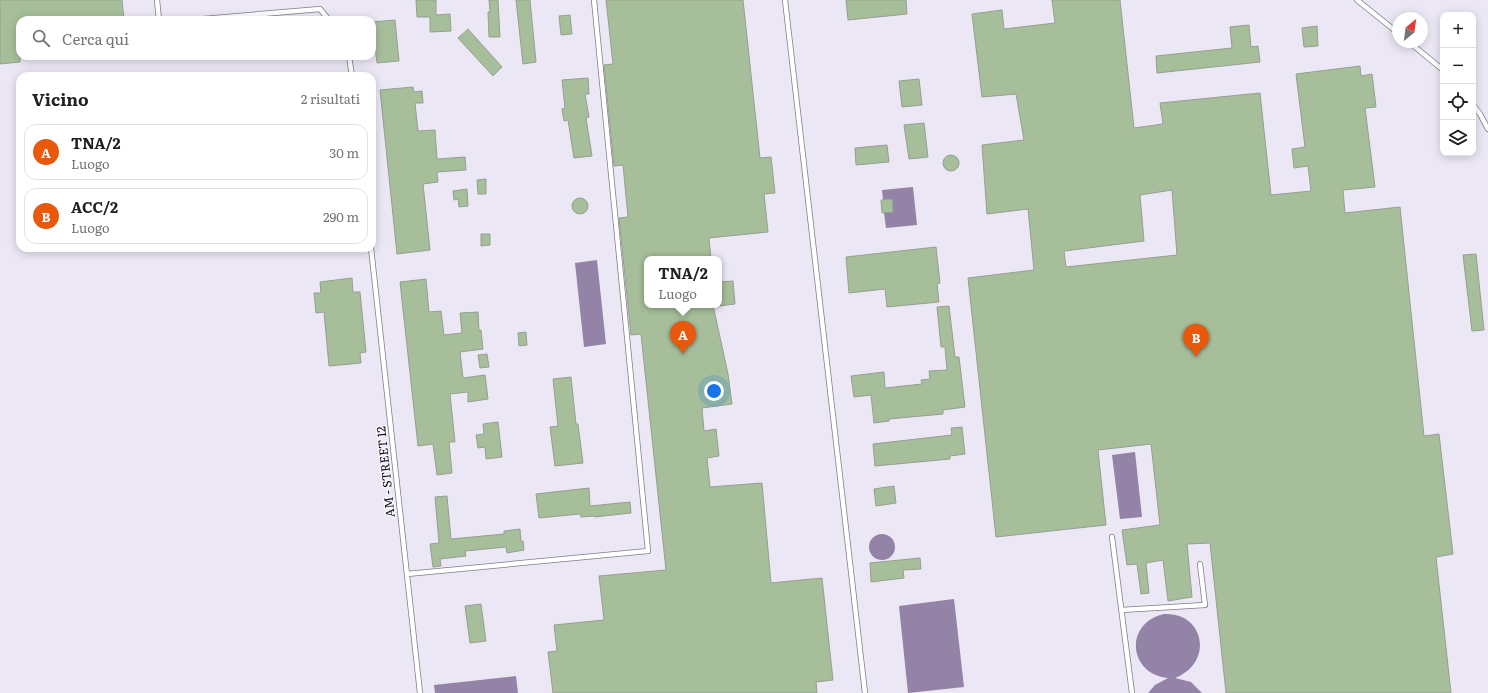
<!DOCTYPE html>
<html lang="it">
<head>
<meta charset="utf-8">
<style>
	body { margin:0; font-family:Literata,serif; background:#f2f2f2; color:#202124 }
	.controls { position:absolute; right:12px; top:12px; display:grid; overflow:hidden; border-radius:8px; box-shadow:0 2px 10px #0003 }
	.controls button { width:36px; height:36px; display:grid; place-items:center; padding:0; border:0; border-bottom:1px solid #e0e0e0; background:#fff; color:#202124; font:20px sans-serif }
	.compass { position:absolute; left:1392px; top:12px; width:36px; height:36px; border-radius:50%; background:#fff; box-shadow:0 2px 10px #0003; rotate:29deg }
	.you { position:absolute; left:714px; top:391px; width:14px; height:14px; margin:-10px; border:3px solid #fff; border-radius:50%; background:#1a73e8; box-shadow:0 0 0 6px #1a73e833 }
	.badge { display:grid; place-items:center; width:26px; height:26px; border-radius:50%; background:#ea580c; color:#fff; font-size:13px; font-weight:700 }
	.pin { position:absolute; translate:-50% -33px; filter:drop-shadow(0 1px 2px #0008) }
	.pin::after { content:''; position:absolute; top:21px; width:14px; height:12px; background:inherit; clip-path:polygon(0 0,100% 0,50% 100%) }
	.popup { position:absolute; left:644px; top:256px; width:78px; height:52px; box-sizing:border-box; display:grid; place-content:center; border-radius:8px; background:#fff; filter:drop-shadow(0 1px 3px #0005); font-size:13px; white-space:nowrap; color:#757577 }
	.popup b { font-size:15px; color:#202124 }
	.popup::after { content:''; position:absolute; left:50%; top:100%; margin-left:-8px; border:8px solid transparent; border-top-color:#fff }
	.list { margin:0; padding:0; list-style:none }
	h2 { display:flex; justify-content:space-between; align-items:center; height:52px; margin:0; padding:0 16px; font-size:17px }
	h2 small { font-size:13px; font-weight:400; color:#757577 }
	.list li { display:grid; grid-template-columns:26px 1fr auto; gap:12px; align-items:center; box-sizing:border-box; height:56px; margin:0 8px 8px; padding:0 8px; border:1px solid #e0e0e0; border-radius:12px }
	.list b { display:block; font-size:15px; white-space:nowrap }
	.list p { margin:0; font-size:13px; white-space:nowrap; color:#757577 }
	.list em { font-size:13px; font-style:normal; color:#757577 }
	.icon { flex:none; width:22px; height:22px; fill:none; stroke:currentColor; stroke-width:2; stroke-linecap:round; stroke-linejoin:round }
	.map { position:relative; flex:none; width:1488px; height:693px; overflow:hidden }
	.search { position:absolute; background:#fff; box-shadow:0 2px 10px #0003; left:16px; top:16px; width:360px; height:44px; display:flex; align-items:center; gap:10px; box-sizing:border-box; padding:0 14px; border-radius:12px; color:#757577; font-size:15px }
	.panel { position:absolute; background:#fff; box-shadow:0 2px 10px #0003; left:16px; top:72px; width:360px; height:180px; border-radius:12px }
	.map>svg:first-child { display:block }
	.water { fill:#9283a7 }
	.building { fill:#a6be9a; stroke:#969f92; fill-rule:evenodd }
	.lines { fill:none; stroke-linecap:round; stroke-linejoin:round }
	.service-casing { stroke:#817b89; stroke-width:6 }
	.service { stroke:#fff; stroke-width:4.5 }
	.labels { text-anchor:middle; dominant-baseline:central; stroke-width:3; stroke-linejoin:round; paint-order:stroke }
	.street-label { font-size:12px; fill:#0d0b0f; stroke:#f9f5fe }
</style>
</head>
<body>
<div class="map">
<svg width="1488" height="693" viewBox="0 0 1488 693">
	<rect width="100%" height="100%" fill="#ece7f5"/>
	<path class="water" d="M913,187L917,225L886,228L884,213L893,212L892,199L883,200L882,190Z
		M597,260L606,344L584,347L575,263Z
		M1135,452L1142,517L1120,519L1112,455Z
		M869 547a13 13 0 1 1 26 0a13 13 0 1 1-26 0Z
		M954,599L964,687L908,693L899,606Z
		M1164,614C1205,612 1214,663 1175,678L1191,682L1202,693H1148L1155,685L1168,678C1128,674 1124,623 1164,614Z
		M516,676L518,693H435L434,685Z"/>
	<path class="building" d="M0,0H122L124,20H20V62L0,64Z
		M416,0H436V15L450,14L451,31L430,32V17H417Z
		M489,0H498L500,37H489L488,12H490Z
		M516,0H530L536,62L523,64Z
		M606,0H743L760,158L771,157L775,193L764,194L768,232L709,238L711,259H647V305H713L728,374L732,404L702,408L704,431L716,429L719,456L707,458L710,487L762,483L771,583L822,578L833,680L816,682L817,693H553L548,652L557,651L554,625L604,620L599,576L666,570L641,334L631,335L619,218L628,217L623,165L614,166L604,65L613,64Z
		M846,0H906L907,14L848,20Z
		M1052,0H1120L1134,128L1163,124L1160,103L1260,93L1271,195L1311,191L1308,166L1294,168L1292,149L1305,147L1296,74L1360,66L1361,76L1372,74L1376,107L1365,108L1375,187L1343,190L1345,213L1400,207L1424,436L1439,434L1453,554L1436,557L1451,693H1226L1210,543L1187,544L1192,597L1168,601L1163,560L1146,563L1149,593L1141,594L1137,564L1127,565L1122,530L1160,525L1151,444L1098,450L1106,525L996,537L968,278L1034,270L1028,209L987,214L982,145L1024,140L1016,94L982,97L972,14L1002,10L1004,29L1055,23ZM1172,190L1177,255L1066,267L1064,251L1144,241L1140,195Z
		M570,15L572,34L561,35L559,16Z
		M395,20L399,61L377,63L372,22Z
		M1249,25L1251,47L1258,46L1260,62L1157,73L1156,56L1232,48L1230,27Z
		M1317,26L1318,46L1304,47L1302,28Z
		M468,29L502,67L493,76L458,38Z
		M588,78L589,94H585L589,117L586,118L592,156L574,158L568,120L564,121L562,109L565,108L562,80Z
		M919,79L922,105L902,107L899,81Z
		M413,87L414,92L422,91L423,103H415L418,131L435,130L437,159L465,157L466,170L437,172L438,182L423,184L430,250L397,254L380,90Z
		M924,123L928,157L909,159L904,125Z
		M887,145L889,162L856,165L855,148Z
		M943 163a8 8 0 1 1 16 0a8 8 0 1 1-16 0Z
		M486,179V194H478L477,180Z
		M467,189L468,206L459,207L458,199L454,200L453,191Z
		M572 206a8 8 0 1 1 16 0a8 8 0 1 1-16 0Z
		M892,199L893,212L882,213L881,200Z
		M481,234H490V245L481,246Z
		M936,247L940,283L937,284L939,302L887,307L885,289L849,293L846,257Z
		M1476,254L1484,330L1472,331L1463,255Z
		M352,278L353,292H360L366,352L360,353L361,363L329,366L324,312L316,313L314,293H321L320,282Z
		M426,279L429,312L441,311L444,335L462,333L460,313L478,312L479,331L481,330L483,349L460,352L463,378L485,375L488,399L468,402V392L450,394L455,442H449L452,473L437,475L433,444L418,446L400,282Z
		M733,281L735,304L719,306V282Z
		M949,306L955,357H959L965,407L943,410V414L889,419V421L874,423L871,395L854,397L851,376L884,372L885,388L922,384L921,380L930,379L929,371L947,370L945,347H941L937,307Z
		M526,332L527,345L519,346L518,333Z
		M487,354L489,367L480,368L478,355Z
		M571,377L576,424H578L583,463L555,466L550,427L558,426L553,379Z
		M498,422L502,457L486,459L485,447L478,448L476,435L484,434L483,424Z
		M962,427L965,454L950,456V459L875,466L873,444L952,435L951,428Z
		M894,486L896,503L876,506L874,489Z
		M589,488L590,506L630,502L631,513L595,517V516L581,517L580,514L539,518L536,494Z
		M447,496L451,539L504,534V531L520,529L521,541H523L524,550L507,553L506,547L465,551L466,556L440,559L441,566L433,567L430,544L439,543L435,497Z
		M920,558L921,569L903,570L904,578L871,582L870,563Z
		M481,604L486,641L470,643L465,606Z"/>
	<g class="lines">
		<defs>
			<path id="service" d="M157,0L159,20
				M785,0L865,693
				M1357,0L1398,33
				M191,20L320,9L329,20
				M1409,42L1443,70
				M349,56L352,76
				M1473,105L1480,114L1488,129
				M371,248L420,693
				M1112,537L1132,693
				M407,574L648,551L594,0
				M1121,610L1205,605L1200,564"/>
		</defs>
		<use href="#service" class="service-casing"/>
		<use href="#service" class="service"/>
	</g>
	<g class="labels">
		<g class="street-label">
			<text transform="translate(385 472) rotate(-96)">AM - STREET 12</text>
		</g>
	</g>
</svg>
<div class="controls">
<button>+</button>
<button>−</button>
<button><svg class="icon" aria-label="locate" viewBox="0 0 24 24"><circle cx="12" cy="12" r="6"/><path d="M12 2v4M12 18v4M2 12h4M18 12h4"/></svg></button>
<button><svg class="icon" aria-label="layers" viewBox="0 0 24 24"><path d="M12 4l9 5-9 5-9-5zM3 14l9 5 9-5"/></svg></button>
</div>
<svg class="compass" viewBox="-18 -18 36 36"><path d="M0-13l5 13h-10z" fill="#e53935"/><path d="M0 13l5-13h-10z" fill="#757577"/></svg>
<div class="you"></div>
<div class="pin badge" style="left:683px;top:354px">A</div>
<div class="popup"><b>TNA/2</b>Luogo</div>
<div class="pin badge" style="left:1196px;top:357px">B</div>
<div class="search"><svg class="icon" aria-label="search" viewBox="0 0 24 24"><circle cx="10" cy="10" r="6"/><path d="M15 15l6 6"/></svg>Cerca qui</div>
<section class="panel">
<h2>Vicino<small>2 risultati</small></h2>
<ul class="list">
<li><span class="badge">A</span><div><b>TNA/2</b><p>Luogo</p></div><em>30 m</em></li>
<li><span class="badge">B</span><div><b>ACC/2</b><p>Luogo</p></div><em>290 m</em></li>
</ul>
</section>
</div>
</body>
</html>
